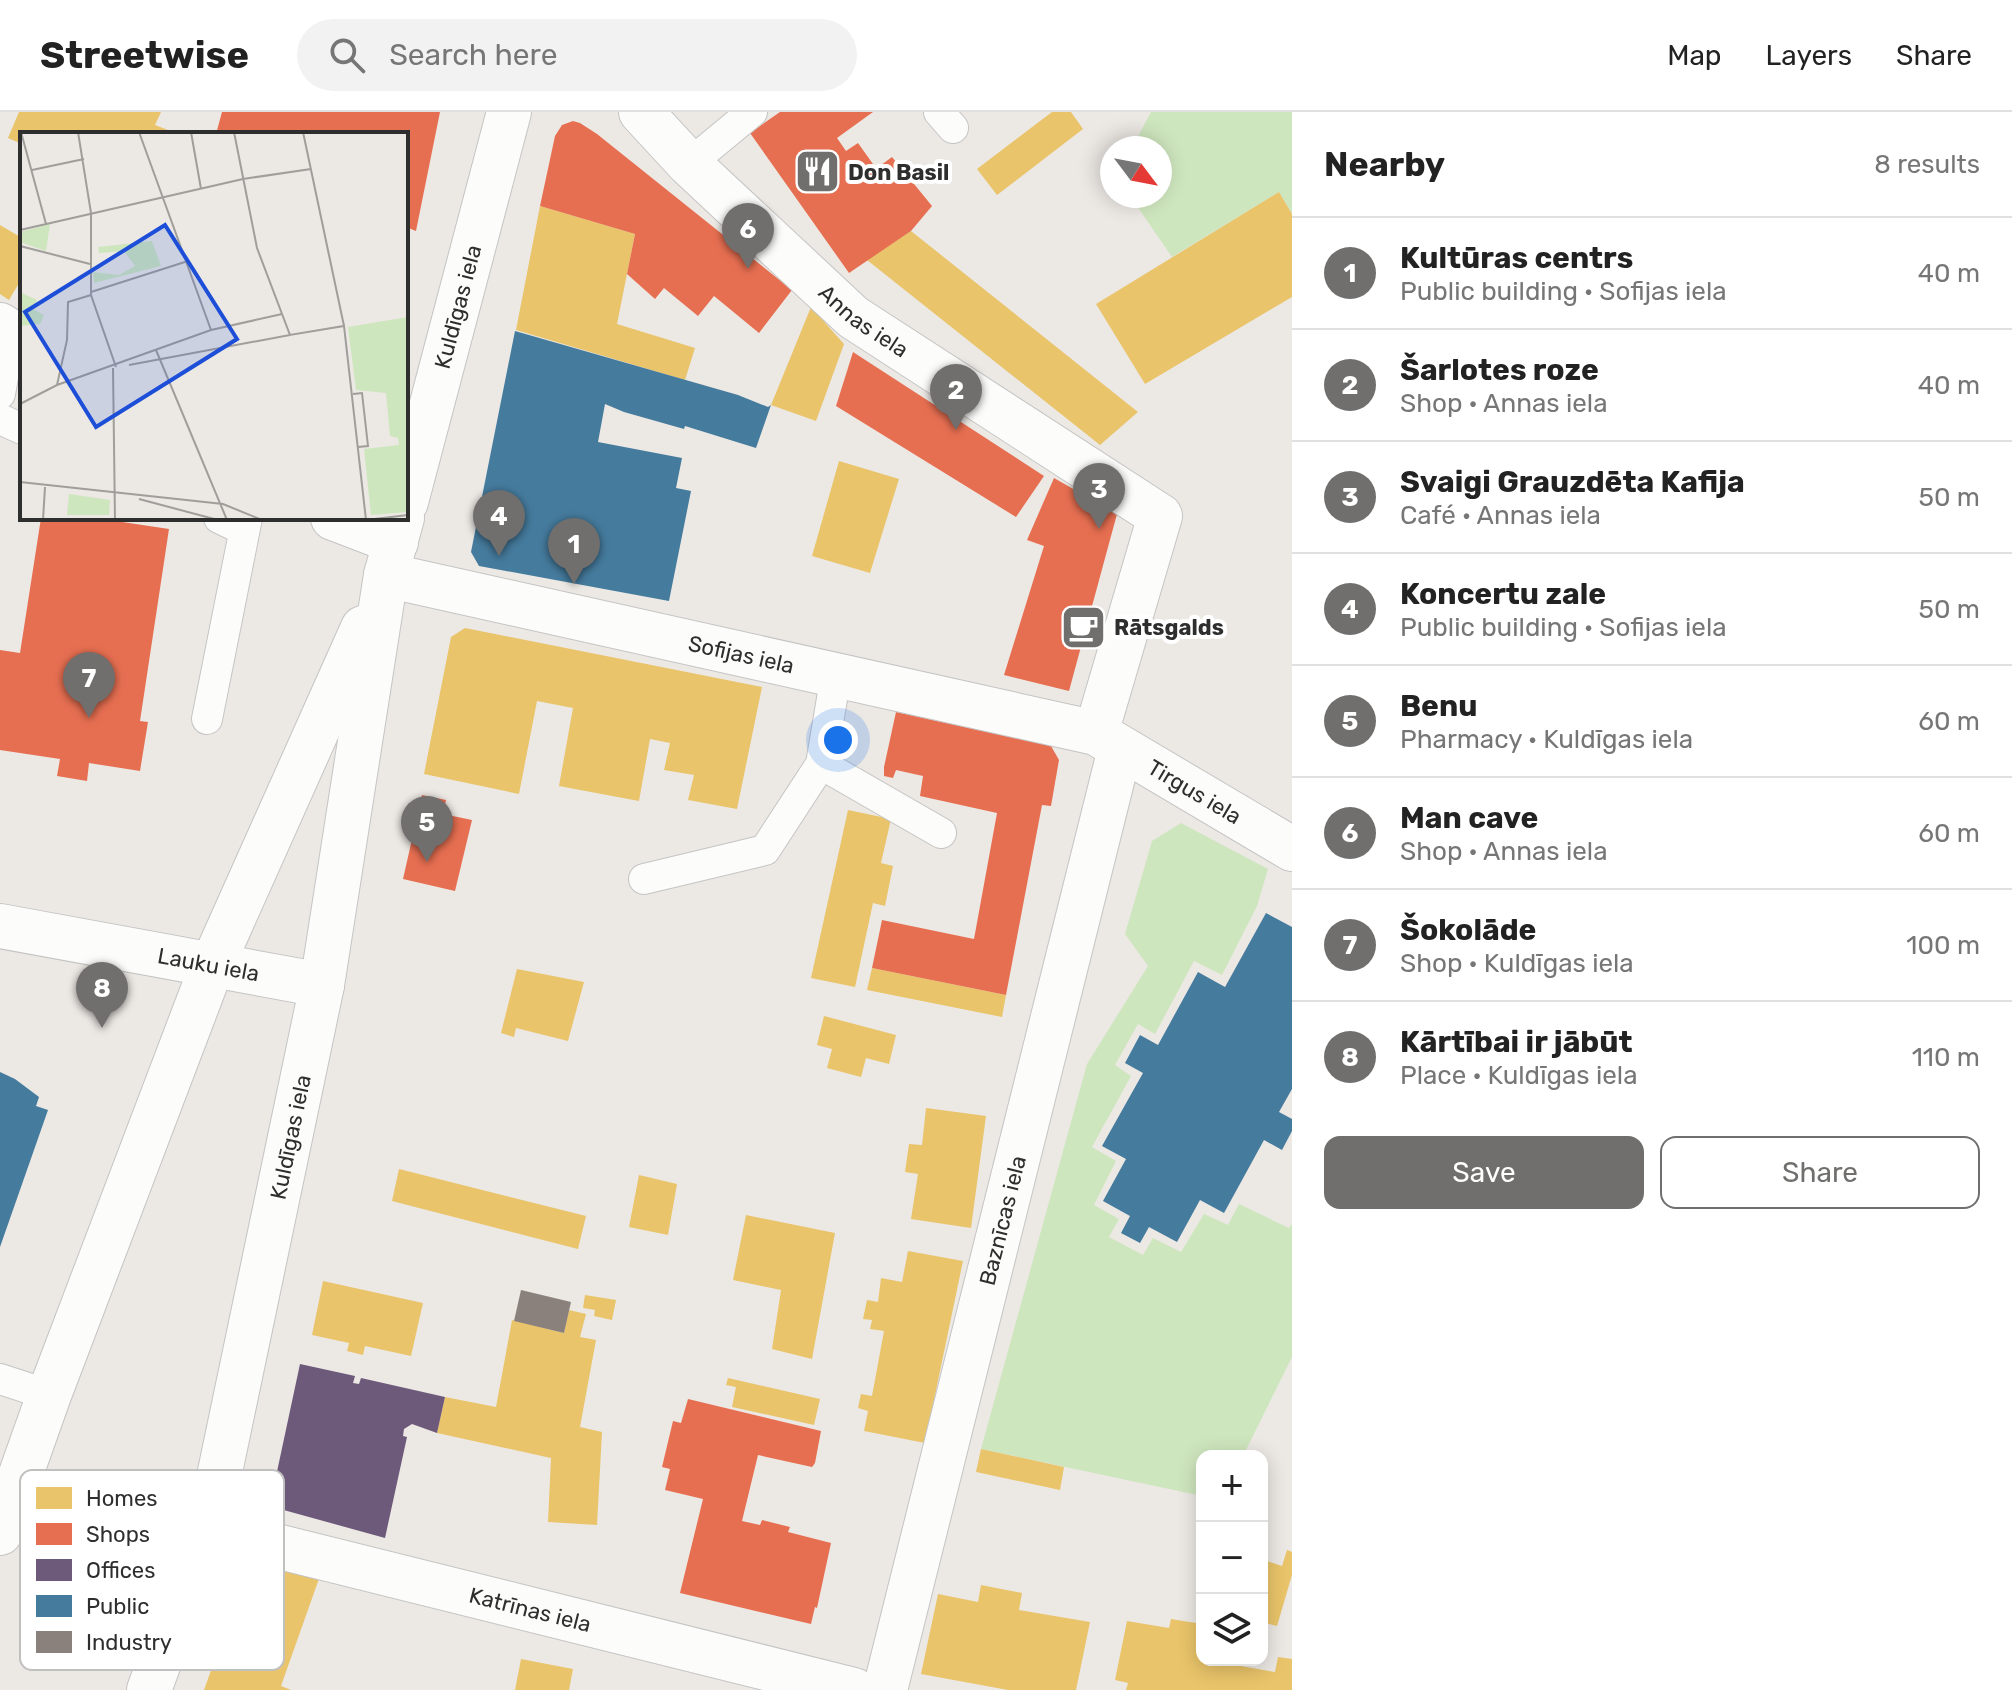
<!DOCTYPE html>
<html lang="en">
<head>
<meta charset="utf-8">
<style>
	body { margin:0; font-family:Rubik,sans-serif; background:#f2f2f2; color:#222 }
	.controls { position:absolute; right:24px; bottom:24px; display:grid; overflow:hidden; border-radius:16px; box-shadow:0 4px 20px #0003 }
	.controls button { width:72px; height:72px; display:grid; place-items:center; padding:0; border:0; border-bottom:2px solid #e0e0e0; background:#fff; color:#222; font:40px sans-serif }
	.compass { position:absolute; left:1100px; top:24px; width:72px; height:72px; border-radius:50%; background:#fff; box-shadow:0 4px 20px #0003; rotate:122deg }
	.you { position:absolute; left:838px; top:628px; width:28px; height:28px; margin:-20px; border:6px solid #fff; border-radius:50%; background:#1a73e8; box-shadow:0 0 0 12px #1a73e833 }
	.badge { display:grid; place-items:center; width:52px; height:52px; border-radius:50%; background:#706f6e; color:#fff; font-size:26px; font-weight:700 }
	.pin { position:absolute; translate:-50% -66px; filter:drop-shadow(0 2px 4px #0008) }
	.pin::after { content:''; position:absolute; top:42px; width:28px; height:24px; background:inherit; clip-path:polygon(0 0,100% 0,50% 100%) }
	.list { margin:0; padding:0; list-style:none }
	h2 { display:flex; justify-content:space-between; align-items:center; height:104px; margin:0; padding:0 32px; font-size:34px }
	h2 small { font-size:26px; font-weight:400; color:#767676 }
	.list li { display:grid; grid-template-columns:52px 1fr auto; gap:24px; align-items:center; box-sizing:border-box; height:112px; padding:0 32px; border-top:2px solid #e0e0e0 }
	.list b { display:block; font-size:30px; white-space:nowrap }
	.list p { margin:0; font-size:26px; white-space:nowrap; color:#767676 }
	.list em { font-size:26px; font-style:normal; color:#767676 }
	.actions { display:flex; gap:16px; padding:24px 32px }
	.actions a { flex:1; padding:18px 0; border:2px solid #706f6e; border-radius:16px; text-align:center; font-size:28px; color:#706f6e }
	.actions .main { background:#706f6e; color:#fff }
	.icon { flex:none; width:44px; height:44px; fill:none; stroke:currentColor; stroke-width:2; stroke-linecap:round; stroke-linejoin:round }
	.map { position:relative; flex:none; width:1292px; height:1578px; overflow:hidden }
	header { display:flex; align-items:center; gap:48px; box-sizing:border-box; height:112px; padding:0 40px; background:#fff; border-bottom:2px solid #e0e0e0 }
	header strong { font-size:38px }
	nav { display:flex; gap:44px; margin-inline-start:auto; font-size:28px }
	.search { width:560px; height:72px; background:#f2f2f2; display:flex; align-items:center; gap:20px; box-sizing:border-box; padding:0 28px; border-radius:44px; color:#767676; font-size:30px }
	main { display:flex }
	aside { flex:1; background:#fff }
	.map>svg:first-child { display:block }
	.green { fill:#cee6be }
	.homes { fill:#e9c46a }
	.shops { fill:#e76f51 }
	.offices { fill:#6d597a }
	.public { fill:#457b9d }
	.industry { fill:#8a817c }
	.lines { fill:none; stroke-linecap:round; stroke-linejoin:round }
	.service-casing { stroke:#c5c4c5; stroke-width:32 }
	.minor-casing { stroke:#c5c4c5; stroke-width:46 }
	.tertiary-casing { stroke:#c5c4c5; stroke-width:46 }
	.service { stroke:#fcfcfb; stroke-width:30 }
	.minor { stroke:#fcfcfb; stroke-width:44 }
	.tertiary { stroke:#fcfcfb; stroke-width:44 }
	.labels { text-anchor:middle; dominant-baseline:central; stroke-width:8; stroke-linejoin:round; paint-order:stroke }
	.poi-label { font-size:22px; font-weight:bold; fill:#2e2e2e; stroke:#fff; text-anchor:start }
	.street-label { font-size:22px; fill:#2e2e2e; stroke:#fff }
	.inset-road { fill:none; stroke:#a09e9b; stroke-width:2 }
	.view { fill:#1d4ed8; fill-opacity:0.15; stroke:#1d4ed8; stroke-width:4 }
	.inset-edge { fill:none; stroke:#2e2e2e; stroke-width:4 }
	.key { fill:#fff; stroke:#c0c0c0; stroke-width:2 }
	.key-label { font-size:22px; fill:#2e2e2e }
</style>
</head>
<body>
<header>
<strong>Streetwise</strong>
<div class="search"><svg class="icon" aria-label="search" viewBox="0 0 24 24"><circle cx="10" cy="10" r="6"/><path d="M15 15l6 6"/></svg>Search here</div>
<nav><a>Map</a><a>Layers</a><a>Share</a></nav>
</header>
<main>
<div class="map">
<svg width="1292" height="1578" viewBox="0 0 1292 1578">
	<rect width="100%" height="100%" fill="#ece8e4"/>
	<path class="green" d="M1151,0H1292V102L1279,80L1172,145L1130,84H1160V36H1132Z
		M1181,711L1268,757L1257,794L1222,863L1194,849L1155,922L1138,912L1115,953L1131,964L1092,1035L1116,1049L1094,1093L1119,1107L1109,1125L1143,1143L1153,1126L1181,1140L1204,1102L1228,1113L1239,1092L1289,1116L1292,1112V1245L1243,1344H1202V1384L981,1337L1087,952L1148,854L1125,822L1152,729Z"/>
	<path class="homes" d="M19,0H161L155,13L178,22H22V32L8,26Z
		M1052,0H1071L1083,17L997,83L977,57Z
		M1279,80L1292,102V185L1145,272L1096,192Z
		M540,94L635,122L617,212L695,236L685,268L516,218Z
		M0,113L22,126V166L9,188L0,182Z
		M911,119L1138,300L1100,333L867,148Z
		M811,195L844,232L816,309L771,293Z
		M839,349L899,367L870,461L812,444Z
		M465,516L762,575L737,697L688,688L694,663L664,658L670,631L650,627L639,689L559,674L573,596L537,589L519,682L424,662L451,525Z
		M848,698L891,707L881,751L893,754L885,794L873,791L855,875L811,866Z
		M872,856L1006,883L1002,905L867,878Z
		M517,857L584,870L568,929L516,916L514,925L501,921Z
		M824,904L896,923L889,952L866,946L861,965L827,956L832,937L817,933Z
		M926,996L986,1004L971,1116L911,1107L918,1062L905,1060L909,1032L922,1033Z
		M399,1057L586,1104L578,1137L392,1089Z
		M639,1063L677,1072L668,1123L629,1115Z
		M746,1103L835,1121L812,1247L772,1237L781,1178L733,1168Z
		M908,1139L963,1149L925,1331L864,1319L868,1299L858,1296L861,1282L872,1284L884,1219L870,1217L872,1208L863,1207L867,1188L878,1190L881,1166L902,1170Z
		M323,1169L423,1191L411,1244L365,1234L363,1243L347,1239L349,1231L312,1223Z
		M585,1183L616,1188L612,1208L594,1204L595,1198L583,1196Z
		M569,1198L586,1202L580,1225L596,1228L580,1315L602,1320L597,1413L548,1410L551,1346L437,1321L445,1285L496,1295L512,1208L564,1221Z
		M728,1266L820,1287L814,1313L732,1295L736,1275L726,1273Z
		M981,1337L1064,1355L1060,1378L976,1360Z
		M1287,1438L1292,1440V1463L1277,1514L1262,1510V1456L1264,1448L1282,1454Z
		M253,1441L321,1461L281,1574L291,1578H204Z
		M981,1473L1022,1481L1019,1498L1090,1510L1076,1578H1008L921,1562L938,1482L978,1490Z
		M1171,1507L1202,1512V1548H1236L1235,1553L1275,1560L1278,1545L1292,1547V1578H1126L1128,1571L1115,1568L1127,1509L1169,1516Z
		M521,1547L573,1557L569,1578H515Z"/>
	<path class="shops" d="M222,0H440L416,119L406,115V22H216Z
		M780,0H873L837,26L846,39L858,31L873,52L861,60L865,65L892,45L932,94L911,119L849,161L750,21Z
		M573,9L580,11L597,22L792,178L759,221L714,184L698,204L664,176L655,187L627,162L635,122L540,94L555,24L562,13Z
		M853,240L1044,364L1016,405L836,294Z
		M1054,366L1117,402L1069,579L1004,563L1044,434L1027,428Z
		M41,406H96L169,417L140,609L148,610L140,659L89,651L87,669L57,664L60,647L0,638V538L20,541Z
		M896,600L1051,634L1059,648L1051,694L1042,693L1006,883L872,856L882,808L974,827L997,701L920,684L923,664L896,658L893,666L884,664V655Z
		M422,683L446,688L443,702L472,708L455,779L403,767Z
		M688,1287L821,1319L815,1351L812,1355L758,1343L742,1409L760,1413L762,1408L790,1415L788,1420L831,1431L817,1496L815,1495L811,1512L680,1481L703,1387L665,1378L670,1357L662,1355L673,1309L681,1311Z"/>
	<path class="offices" d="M300,1252L355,1264L353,1271L359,1272L361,1266L445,1285L437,1321L412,1312L404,1317L403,1324L407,1325L385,1426L280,1397L272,1383Z"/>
	<path class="public" d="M515,219L738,283L768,295L771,293L756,336L685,314L684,317L624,300L605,292L598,330L682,346L676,376L691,379L669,489L479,454L471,440Z
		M1266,801L1292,815V977L1279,1000L1292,1007V1019L1282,1038L1264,1028L1224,1101L1200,1088L1177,1130L1149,1115L1140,1131L1121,1121L1130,1104L1103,1089L1126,1047L1102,1034L1143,961L1125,951L1140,923L1158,933L1198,860L1225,875Z
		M0,960L15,967L39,985L36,994L48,998L0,1135Z"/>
	<path class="industry" d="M521,1178L571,1190L564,1221L514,1209Z"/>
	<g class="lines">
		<defs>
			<path id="service" d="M939,0L953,16
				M689,52L752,0
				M0,282L11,220
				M0,307L22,317
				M219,406L244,418
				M207,607L247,406
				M821,652L941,721
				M644,767L765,738L821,652L836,563
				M0,1267L49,1283"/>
			<g id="minor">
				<path id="s1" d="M641,0L689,52L853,205L1160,404L1096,621"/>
				<path d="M0,213L22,227"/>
				<path d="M333,406L396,430"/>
				<path id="s2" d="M386,463L1096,621L1292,737"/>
				<path id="s3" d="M208,1417L854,1578"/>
				<path id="s4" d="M885,1578L1120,637"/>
			</g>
			<g id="tertiary">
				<path id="s5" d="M406,390L509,0"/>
				<path id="s6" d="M0,814L322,873"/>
				<path d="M0,1421L49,1283L212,854L363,516"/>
				<path id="s7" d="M149,1578L208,1417L322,873L386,463L402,406"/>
			</g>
		</defs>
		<use href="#service" class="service-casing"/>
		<use href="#minor" class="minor-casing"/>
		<use href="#tertiary" class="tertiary-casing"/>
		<use href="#service" class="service"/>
		<use href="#minor" class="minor"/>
		<use href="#tertiary" class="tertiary"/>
	</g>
	<defs>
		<symbol id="restaurant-square" viewBox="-11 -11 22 22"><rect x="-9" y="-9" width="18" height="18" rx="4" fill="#706f6e" stroke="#fff"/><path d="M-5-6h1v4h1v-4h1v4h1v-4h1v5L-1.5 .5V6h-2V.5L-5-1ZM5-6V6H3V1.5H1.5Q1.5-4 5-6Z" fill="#fff"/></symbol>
		<symbol id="cafe-square" viewBox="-11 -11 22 22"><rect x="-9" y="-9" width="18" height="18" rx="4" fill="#706f6e" stroke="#fff"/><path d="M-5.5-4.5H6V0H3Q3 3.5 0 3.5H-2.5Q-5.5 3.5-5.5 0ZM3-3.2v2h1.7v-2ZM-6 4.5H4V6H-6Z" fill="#fff"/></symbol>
	</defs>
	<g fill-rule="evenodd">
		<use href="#restaurant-square" x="792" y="34" width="51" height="51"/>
		<use href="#cafe-square" x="1058" y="490" width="51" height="51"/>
	</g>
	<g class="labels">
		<g class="poi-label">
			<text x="848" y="60">Don Basil</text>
			<text x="1114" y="515">Rātsgalds</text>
		</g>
		<g class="street-label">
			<text stroke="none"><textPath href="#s5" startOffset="202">Kuldīgas iela</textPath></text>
			<text stroke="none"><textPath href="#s1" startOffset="306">Annas iela</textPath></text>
			<text stroke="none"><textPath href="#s2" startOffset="364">Sofijas iela</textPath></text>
			<text stroke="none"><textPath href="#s2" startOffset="842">Tirgus iela</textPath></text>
			<text stroke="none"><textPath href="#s6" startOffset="212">Lauku iela</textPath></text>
			<text stroke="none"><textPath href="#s7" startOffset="572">Kuldīgas iela</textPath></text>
			<text stroke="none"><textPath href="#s4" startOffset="484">Baznīcas iela</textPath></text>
			<text stroke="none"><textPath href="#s3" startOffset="332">Katrīnas iela</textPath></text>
		</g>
	</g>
	<g transform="translate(20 20)">
		<rect width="388" height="388" fill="#ece8e4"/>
		<path d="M30,92L26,119L0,110V100ZM132,109L141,134L74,151L73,140L99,143L115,134L104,119L79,121L78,115ZM0,160L17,168L13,177L24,183L20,192L0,194ZM388,185V380L351,383L344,317L379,313L378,306L370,304L366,261L336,258L328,195ZM49,362L90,368L89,383H47Z" fill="#cee6be"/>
		<path class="inset-road" d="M1,0L26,92M58,0L71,81V163L96,235M119,0L191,198M171,0L181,57M214,0L237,116L270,203L324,194L346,388M283,0L324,194M12,38L64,27M0,98L223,47L291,37M0,114L70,132M71,160L168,129M136,218L207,388M109,233L270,203M93,236L95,388M37,253L47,208L48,170L71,163M333,262L342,261L348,314L338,315M0,272L37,253L191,198L262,182M0,350L203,372L242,388M119,367L198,388M23,388L25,355M346,388L388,383"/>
		<path class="view" d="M145,93L217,207L76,295L5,180Z"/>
		<rect width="388" height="388" class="inset-edge"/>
	</g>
	<rect x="20" y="1358" width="264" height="200" rx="12" class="key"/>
	<rect x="36" y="1375" width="36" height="22" fill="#e9c46a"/>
	<rect x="36" y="1411" width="36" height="22" fill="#e76f51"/>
	<rect x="36" y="1447" width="36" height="22" fill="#6d597a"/>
	<rect x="36" y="1483" width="36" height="22" fill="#457b9d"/>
	<rect x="36" y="1519" width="36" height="22" fill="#8a817c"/>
	<g class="key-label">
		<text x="86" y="1394">Homes</text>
		<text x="86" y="1430">Shops</text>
		<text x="86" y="1466">Offices</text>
		<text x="86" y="1502">Public</text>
		<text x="86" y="1538">Industry</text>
	</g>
</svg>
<div class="controls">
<button>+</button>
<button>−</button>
<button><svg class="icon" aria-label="layers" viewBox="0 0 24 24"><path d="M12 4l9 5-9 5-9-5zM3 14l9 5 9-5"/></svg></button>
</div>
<svg class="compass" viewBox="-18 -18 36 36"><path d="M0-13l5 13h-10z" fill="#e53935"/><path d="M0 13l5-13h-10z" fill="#767676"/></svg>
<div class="you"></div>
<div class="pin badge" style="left:574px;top:472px">1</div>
<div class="pin badge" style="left:956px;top:318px">2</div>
<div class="pin badge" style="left:1099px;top:417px">3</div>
<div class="pin badge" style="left:499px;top:444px">4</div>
<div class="pin badge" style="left:427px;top:750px">5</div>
<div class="pin badge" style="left:748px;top:157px">6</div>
<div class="pin badge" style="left:89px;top:606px">7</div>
<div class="pin badge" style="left:102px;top:916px">8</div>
</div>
<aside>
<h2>Nearby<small>8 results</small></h2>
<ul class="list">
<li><span class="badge">1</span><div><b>Kultūras centrs</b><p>Public building · Sofijas iela</p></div><em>40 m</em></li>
<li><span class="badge">2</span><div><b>Šarlotes roze</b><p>Shop · Annas iela</p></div><em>40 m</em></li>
<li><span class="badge">3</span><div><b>Svaigi Grauzdēta Kafija</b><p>Café · Annas iela</p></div><em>50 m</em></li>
<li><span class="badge">4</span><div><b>Koncertu zale</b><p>Public building · Sofijas iela</p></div><em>50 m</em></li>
<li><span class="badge">5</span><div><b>Benu</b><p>Pharmacy · Kuldīgas iela</p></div><em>60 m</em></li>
<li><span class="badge">6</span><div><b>Man cave</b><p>Shop · Annas iela</p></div><em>60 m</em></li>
<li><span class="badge">7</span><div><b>Šokolāde</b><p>Shop · Kuldīgas iela</p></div><em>100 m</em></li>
<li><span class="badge">8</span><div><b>Kārtībai ir jābūt</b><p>Place · Kuldīgas iela</p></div><em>110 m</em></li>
</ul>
<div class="actions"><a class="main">Save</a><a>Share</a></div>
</aside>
</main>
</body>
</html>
